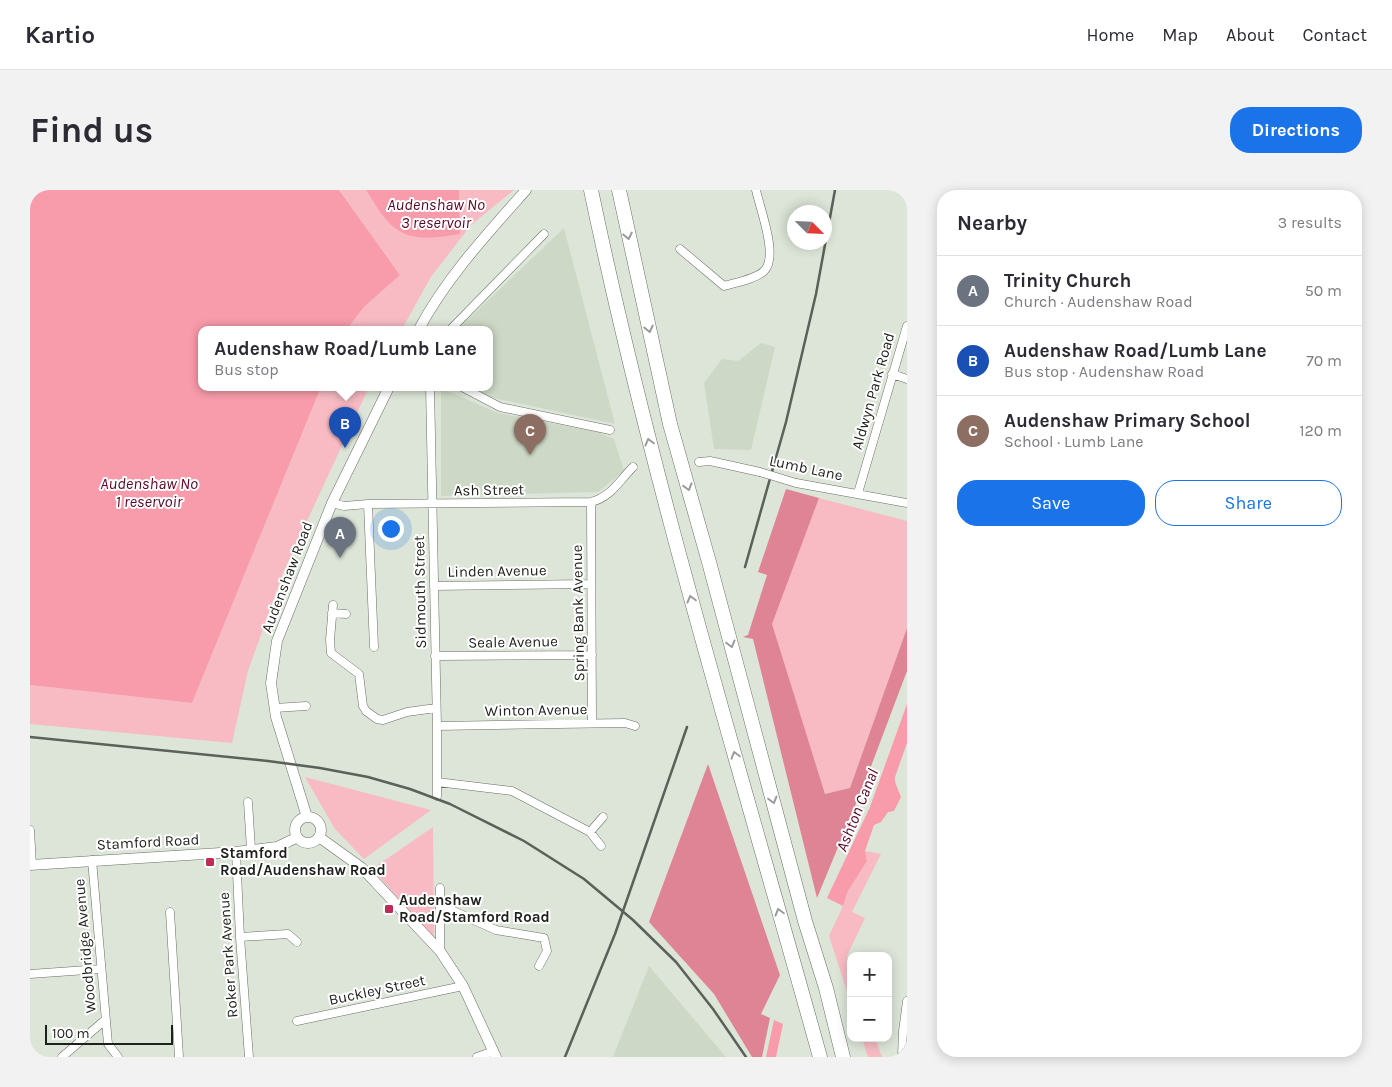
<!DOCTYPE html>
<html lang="en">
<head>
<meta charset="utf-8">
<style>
	body { margin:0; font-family:Karla,sans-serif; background:#f2f2f3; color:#2b2b33 }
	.controls { position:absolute; right:15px; bottom:15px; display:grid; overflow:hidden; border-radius:10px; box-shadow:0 2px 12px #0003 }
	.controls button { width:45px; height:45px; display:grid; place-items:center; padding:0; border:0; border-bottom:1px solid #e1e1e2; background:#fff; color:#2b2b33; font:25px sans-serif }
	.compass { position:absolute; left:757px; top:15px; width:45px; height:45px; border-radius:50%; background:#fff; box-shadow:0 2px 12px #0003; rotate:114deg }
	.scale { position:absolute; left:15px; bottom:12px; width:128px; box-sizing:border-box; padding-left:5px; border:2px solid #1d201b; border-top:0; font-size:14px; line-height:18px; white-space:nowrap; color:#1d201b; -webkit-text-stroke:4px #fff; paint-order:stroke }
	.you { position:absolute; left:360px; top:338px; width:18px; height:18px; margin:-12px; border:4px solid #fff; border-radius:50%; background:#1a73e8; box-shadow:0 0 0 8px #1a73e833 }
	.badge { display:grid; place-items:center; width:32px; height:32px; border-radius:50%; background:#1a73e8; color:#fff; font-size:16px; font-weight:700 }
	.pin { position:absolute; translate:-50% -41px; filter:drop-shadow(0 1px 2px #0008) }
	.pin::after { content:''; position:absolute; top:26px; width:18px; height:15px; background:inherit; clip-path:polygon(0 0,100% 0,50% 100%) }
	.popup { position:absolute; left:168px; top:136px; width:295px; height:65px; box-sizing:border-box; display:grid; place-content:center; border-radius:10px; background:#fff; filter:drop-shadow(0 1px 4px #0005); font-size:16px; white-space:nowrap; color:#7c7c81 }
	.popup b { font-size:19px; color:#2b2b33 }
	.popup::after { content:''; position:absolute; left:50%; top:100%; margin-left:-10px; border:10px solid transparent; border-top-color:#fff }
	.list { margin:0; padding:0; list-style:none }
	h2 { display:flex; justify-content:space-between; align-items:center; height:65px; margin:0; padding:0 20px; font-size:21px }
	h2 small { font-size:16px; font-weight:400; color:#7c7c81 }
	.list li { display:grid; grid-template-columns:32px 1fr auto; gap:15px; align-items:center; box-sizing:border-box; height:70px; padding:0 20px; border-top:1px solid #e1e1e2 }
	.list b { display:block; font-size:19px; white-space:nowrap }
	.list p { margin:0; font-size:16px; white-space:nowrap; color:#7c7c81 }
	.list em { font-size:16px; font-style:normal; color:#7c7c81 }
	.actions { display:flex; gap:10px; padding:15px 20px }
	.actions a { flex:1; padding:11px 0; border:1px solid #1a73e8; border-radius:20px; text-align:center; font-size:18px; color:#1a73e8 }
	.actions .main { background:#1a73e8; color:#fff }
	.map { position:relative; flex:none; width:877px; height:867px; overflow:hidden; border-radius:20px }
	header { display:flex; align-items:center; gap:30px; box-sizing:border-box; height:70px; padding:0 25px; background:#fff; border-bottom:1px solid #e1e1e2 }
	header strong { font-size:24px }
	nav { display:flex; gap:28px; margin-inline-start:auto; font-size:18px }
	.intro { display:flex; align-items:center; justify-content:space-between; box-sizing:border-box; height:120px; padding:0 30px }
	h1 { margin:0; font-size:35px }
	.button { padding:12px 22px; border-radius:20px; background:#1a73e8; color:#fff; font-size:18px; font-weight:700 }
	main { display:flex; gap:30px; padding:0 30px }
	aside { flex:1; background:#fff; border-radius:20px; box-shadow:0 2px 12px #0003 }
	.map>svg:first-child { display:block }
	.built { fill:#cdd9c6 }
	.green { fill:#f8bbc4 }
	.forest { fill:#df8495 }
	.water { fill:#f89bab }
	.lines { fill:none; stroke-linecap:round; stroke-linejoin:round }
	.street-casing { stroke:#686f64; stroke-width:9 }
	.secondary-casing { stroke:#686f64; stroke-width:11 }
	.highway-casing { stroke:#686f64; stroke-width:15 }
	.street { stroke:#fff; stroke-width:8 }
	.secondary { stroke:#fff; stroke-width:10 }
	.highway { stroke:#fff; stroke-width:14 }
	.rail { stroke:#5b6058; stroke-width:2.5 }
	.street-bridge-casing { stroke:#686f64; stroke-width:9; stroke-linecap:butt }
	.street-bridge { stroke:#fff; stroke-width:8 }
	.oneway { stroke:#999b98 }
	.poi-dot { fill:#bb2c57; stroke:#fff; stroke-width:2 }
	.labels { text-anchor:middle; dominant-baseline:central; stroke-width:4; stroke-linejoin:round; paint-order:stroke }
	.street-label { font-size:15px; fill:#1d201b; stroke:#fff }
	.poi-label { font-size:15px; font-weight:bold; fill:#1d201b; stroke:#fff; text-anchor:start }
	.water-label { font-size:16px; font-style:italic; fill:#590623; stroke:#fff }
</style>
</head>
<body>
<header>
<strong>Kartio</strong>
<nav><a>Home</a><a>Map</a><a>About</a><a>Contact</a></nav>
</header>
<div class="intro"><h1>Find us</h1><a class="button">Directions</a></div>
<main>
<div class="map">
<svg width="877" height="867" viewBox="0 0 877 867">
	<rect width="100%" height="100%" fill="#dce5d8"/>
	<path class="built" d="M534,38L585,234L459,207L443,197H459V139H428Z
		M731,153L745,157L721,260L684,259L674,193L692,169L708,171Z
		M411,198L468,223L568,242L584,249L594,281L568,302L411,306Z
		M619,776L696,867H583Z"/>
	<path class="green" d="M309,0H336L360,33L430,44L429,0H484L441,35L401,87L372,139H317L334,117L370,85Z
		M291,197H339L253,383L218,481L202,553L0,534V495L162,513Z
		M789,308L877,331V438L820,599L795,604L741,434Z
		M275,587L401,620L334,669L305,639Z
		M403,637L404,748L342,679Z
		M835,661L851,664L822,722L835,728L817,766L821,777V814L799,746L813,716L818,701L837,671Z
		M832,848H845L852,867H838Z"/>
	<path class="forest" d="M756,299L789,308L742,434L795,604L820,598L877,438V481L837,587L787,708L723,449L713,447L718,445L737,385L728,382Z
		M678,574L750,785L731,824L740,828L732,867H722L684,804L619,732Z"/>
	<path class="water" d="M0,0H309L370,85L334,117L317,139H171V197H291L162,513L0,495Z
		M336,0H429L430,44C410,47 386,52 368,40C354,32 345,13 336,0Z
		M877,514V553L865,587V592L871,607L864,621L858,622L851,632L844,635L835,661L837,671L818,701L813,716L797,708L840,617Z
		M744,830L753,834L746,867H736Z"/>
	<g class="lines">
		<defs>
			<path id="street" d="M650,59L694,96C704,93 726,89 734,81C749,67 730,19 726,0
				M421,139L514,44
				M862,184L877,189
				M400,197L407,536V606
				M432,197L470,217L580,240
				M669,272L680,271L730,282
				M766,293L877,313
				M828,303L877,136
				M561,312L562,533
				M302,313L314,316L338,314L561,312C581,307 589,291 603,277
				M338,314L344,457
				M404,396L561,394
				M303,415L300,450L301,463L329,484L333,516L336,521L347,529L353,530L377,522L406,518
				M302,423L316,424
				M405,466L562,465
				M245,518L276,516
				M407,536L595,533L605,536
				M407,592L482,601L560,642L571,656
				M218,612L221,659
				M0,640L2,675
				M560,642L573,627
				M206,662L210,747L219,867
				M62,670L78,854L88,867
				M410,698V761
				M410,715L466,740L514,748L517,761L509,776
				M140,722L149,867
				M210,747L258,744L267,752
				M0,784L71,779
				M267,831L433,796
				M32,867L75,830
				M447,867L464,861
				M872,867L873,841L877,811"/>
			<path id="secondary" d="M389,139C417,87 457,44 496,0
				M265 640a13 13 0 1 1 26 0a13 13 0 1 1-26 0Z
				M277,627L246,527L241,493L247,451L302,313L359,197
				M289,647L332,678L410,761L433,796L466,867
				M0,675L206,662L247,657L266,648"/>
			<path id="highway" d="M561,0C622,293 710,579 790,867
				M589,0L640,234L679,372L775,731L796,798L813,867"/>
		</defs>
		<use href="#street" class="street-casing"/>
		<use href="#secondary" class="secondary-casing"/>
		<use href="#highway" class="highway-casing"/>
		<use href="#street" class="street"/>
		<use href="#secondary" class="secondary"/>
		<use href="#highway" class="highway"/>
		<path class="rail" d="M715,377L756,232L786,104L805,0
			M0,547L238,571L290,578L338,587L380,599L420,614L494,651L554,689L603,730L646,772L683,819L716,867
			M535,867L585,744L657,537"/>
		<defs>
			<path id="street-bridge" d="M730,282L766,293"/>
		</defs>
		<use href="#street-bridge" class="street-bridge-casing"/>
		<use href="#street-bridge" class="street-bridge"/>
	</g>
	<defs><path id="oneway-chevron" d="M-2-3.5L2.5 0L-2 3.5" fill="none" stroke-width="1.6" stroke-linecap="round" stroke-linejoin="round" transform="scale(1.25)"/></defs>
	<g class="oneway">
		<use href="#oneway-chevron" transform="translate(598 46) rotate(78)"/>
		<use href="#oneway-chevron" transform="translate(619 139) rotate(77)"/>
		<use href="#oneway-chevron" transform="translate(619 252) rotate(-105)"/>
		<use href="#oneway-chevron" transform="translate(658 297) rotate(74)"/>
		<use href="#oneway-chevron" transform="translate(661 409) rotate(-105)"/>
		<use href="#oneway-chevron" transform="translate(701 454) rotate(75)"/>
		<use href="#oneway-chevron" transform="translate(705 565) rotate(-106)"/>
		<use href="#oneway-chevron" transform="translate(743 610) rotate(75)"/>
		<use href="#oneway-chevron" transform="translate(749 722) rotate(-106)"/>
	</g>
	<g class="poi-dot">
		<rect x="175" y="667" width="10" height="10" rx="2.5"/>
		<rect x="354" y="714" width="10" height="10" rx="2.5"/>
	</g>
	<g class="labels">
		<g class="street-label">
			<text transform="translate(843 201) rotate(-74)">Aldwyn Park Road</text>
			<text transform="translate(776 278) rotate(12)">Lumb Lane</text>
			<text transform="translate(459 300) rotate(-1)">Ash Street</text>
			<text transform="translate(467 381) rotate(-1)">Linden Avenue</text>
			<text transform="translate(257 387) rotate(-69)">Audenshaw Road</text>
			<text transform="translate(390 402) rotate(-91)">Sidmouth Street</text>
			<text transform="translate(548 423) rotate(-91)">Spring Bank Avenue</text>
			<text transform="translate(483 452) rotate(-1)">Seale Avenue</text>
			<text transform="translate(506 520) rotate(-1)">Winton Avenue</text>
			<text transform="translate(118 652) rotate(-3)">Stamford Road</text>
			<text transform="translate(55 756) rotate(-95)">Woodbridge Avenue</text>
			<text transform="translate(198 765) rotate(-94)">Roker Park Avenue</text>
			<text transform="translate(347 800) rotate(-12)">Buckley Street</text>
		</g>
		<g class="poi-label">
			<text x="190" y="663">Stamford<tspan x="190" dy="17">Road/Audenshaw Road</tspan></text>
			<text x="369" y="710">Audenshaw<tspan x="369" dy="17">Road/Stamford Road</tspan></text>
		</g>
		<g class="water-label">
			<text x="406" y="14">Audenshaw No<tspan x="406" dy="18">3 reservoir</tspan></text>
			<text x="119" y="293">Audenshaw No<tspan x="119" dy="18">1 reservoir</tspan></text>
			<text transform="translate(827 620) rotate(-68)">Ashton Canal</text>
		</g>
	</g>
</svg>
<div class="controls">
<button>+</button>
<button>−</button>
</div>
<svg class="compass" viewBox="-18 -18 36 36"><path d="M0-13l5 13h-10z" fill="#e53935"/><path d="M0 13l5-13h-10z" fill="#7c7c81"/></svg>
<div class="scale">100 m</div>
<div class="you"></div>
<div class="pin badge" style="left:310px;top:368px;background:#6b7280">A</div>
<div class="pin badge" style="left:315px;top:258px;background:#1a4fb4">B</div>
<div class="popup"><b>Audenshaw Road/Lumb Lane</b>Bus stop</div>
<div class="pin badge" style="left:500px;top:265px;background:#8d6e63">C</div>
</div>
<aside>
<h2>Nearby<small>3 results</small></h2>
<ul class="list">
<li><span class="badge" style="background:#6b7280">A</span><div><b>Trinity Church</b><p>Church · Audenshaw Road</p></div><em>50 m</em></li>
<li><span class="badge" style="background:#1a4fb4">B</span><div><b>Audenshaw Road/Lumb Lane</b><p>Bus stop · Audenshaw Road</p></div><em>70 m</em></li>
<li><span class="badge" style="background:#8d6e63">C</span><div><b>Audenshaw Primary School</b><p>School · Lumb Lane</p></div><em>120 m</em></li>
</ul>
<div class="actions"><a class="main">Save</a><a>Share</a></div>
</aside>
</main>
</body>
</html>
